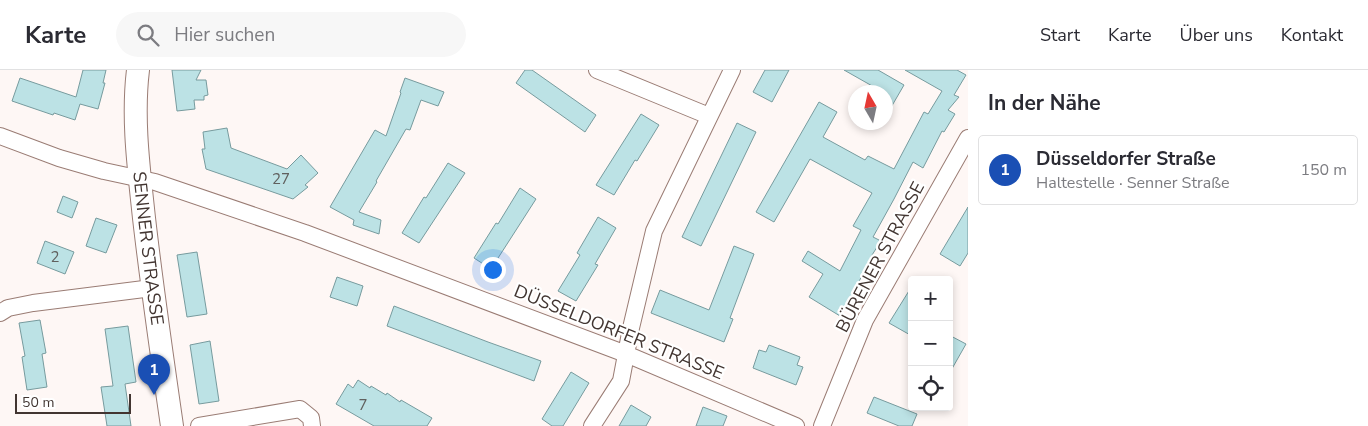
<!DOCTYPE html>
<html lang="de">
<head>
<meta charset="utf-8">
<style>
	body { margin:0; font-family:"Nunito Sans",sans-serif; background:#f7f7f7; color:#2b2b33 }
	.controls { position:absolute; right:15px; bottom:15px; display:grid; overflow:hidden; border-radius:5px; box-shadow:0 2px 8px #0003 }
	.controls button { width:45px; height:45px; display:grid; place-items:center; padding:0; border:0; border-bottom:1px solid #e1e1e2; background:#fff; color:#2b2b33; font:25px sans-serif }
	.compass { position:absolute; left:848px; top:15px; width:45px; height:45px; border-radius:50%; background:#fff; box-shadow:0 2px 8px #0003; rotate:351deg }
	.scale { position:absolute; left:15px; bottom:12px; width:116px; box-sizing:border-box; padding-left:5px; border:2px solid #423531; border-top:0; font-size:14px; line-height:18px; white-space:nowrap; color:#423531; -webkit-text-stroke:4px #fff; paint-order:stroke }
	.you { position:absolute; left:492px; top:199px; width:18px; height:18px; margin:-12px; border:4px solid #fff; border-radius:50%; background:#1a73e8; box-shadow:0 0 0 8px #1a73e833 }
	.badge { display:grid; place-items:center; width:32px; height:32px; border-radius:50%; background:#367e83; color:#fff; font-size:16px; font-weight:700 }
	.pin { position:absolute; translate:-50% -41px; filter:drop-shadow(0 1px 2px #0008) }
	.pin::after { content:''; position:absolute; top:26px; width:18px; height:15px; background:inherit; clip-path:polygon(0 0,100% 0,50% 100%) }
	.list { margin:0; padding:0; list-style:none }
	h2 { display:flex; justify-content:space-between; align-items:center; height:65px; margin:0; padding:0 20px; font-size:21px }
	h2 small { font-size:16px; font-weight:400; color:#7c7c81 }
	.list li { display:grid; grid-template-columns:32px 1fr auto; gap:15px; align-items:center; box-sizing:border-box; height:70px; margin:0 10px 10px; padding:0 10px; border:1px solid #e1e1e2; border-radius:5px }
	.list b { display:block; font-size:19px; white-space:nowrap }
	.list p { margin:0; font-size:16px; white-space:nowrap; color:#7c7c81 }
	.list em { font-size:16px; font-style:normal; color:#7c7c81 }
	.icon { flex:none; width:28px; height:28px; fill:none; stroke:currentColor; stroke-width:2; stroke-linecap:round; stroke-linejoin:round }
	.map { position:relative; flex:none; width:968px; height:356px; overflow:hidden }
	header { display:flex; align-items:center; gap:30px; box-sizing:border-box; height:70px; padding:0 25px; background:#fff; border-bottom:1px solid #e1e1e2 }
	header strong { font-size:24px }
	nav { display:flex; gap:28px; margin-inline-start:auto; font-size:18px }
	.search { width:350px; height:45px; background:#f7f7f7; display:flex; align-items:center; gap:12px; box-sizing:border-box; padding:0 18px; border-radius:28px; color:#7c7c81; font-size:19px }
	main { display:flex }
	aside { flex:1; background:#fff }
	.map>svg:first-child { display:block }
	.building { fill:#bce2e5; stroke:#779b9e }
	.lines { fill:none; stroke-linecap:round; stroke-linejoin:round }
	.street-casing { stroke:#9a7c74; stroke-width:18 }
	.secondary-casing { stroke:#9a7c74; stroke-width:24 }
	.street { stroke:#fff; stroke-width:16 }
	.secondary { stroke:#fff; stroke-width:22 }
	.labels { text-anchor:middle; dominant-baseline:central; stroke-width:4.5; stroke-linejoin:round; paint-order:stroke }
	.number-label { font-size:15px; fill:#60605e }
	.street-label { font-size:18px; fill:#423531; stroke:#fff }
</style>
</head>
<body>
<header>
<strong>Karte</strong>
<div class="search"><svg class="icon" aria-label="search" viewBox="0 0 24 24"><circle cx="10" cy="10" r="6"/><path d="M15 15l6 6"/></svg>Hier suchen</div>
<nav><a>Start</a><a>Karte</a><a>Über uns</a><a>Kontakt</a></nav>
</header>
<main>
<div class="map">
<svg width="968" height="356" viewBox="0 0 968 356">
	<rect width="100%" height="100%" fill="#fef7f5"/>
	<path class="building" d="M83,0H106L103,13H105L98,39L80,34L75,50L54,43L53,45L12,31L20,8L76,27Z
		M172,0H201L196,10H206L208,25L204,26V30H194L195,39L177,41Z
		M525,0H532L596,45L585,62L516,13Z
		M765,0H789L772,32L753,22Z
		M844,0H878L904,15L886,46V22H871L874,17Z
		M905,0H957L966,5L954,25L959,27L948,40L955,44L944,62L942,61L923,98L913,92L894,129L873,167L881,171L872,185L851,228L840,246L809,227L823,204L802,191L808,181L840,201L861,160L853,156L872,123L810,89L774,152L756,142L819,32L837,42L823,67L865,90L868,86L894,99L924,42L928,44L942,21Z
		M405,8L444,22L438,36L421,30L410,60L406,59L376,111L377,112L359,142L381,150L379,164L353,155L354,150L330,137L375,60L386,66L401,23L400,22Z
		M641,44L659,55L637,91L635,90L614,125L596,115Z
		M737,53L756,62L701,176L682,167Z
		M227,58L231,78L287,99L301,85L318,103L305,115L308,117L293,129L206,99L202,79H205L203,62Z
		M448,93L465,103L419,173L402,163L424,127L426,128Z
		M520,118L536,129L491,199L474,188L496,153L498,154Z
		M63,126L78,132L72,148L57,142Z
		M968,137V183L960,196L940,184Z
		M598,147L616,158L595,194L598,195L576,231L558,221L580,185L577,183Z
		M96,148L117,155L106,183L86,176Z
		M45,171L74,182L65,204L37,193Z
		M734,176L754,184L730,248L733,249L724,272L651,243L660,220L709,240Z
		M197,182L207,244L187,247L177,185Z
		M337,207L363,216L357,236L330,227Z
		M912,216V266L889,253Z
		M394,236L488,272L541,291L534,311L387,256Z
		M40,250L46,283L42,284L47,317L27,320L22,287L25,286L19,253Z
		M128,256L136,312L125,314L131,356H107L101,317L113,316L105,259Z
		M949,265L966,274L949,304Z
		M210,271L219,331L199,334L190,275Z
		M769,275L800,287L797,295L803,297L796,315L753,298L759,280L766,282Z
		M571,302L589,313L563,356H552L542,349Z
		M358,310L370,318L371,316L386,325L387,323L400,332L401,330L432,348L427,356H374L336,334L348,314L353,318Z
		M874,327L917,344L912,356H899L867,343Z
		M631,335L651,347L646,356H619Z
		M703,337L727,346L723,356H696Z"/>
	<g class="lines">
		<defs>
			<path id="street" d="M597,0L709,46
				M0,66L59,88L104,101L155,112L305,163L626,284L796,356
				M0,243L8,238L33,233L152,218
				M199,356L300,339L311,348L312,356
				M592,356L621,311L631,258L654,161L732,0
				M822,356L865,250L968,68"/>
			<g id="secondary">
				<path id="s1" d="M138,0C132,49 139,100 144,148C152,218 162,287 172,356"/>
			</g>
		</defs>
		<use href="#street" class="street-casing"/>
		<use href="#secondary" class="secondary-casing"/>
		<use href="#street" class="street"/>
		<use href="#secondary" class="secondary"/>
	</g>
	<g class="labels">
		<g class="number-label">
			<text x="281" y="109">27</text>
			<text x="55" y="187">2</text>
			<text x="363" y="335">7</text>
		</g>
		<g class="street-label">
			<text stroke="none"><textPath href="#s1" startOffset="179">SENNER STRASSE</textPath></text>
			<text transform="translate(880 187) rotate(-62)">BÜRENER STRASSE</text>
			<text transform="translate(619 262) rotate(22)">DÜSSELDORFER STRASSE</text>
		</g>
	</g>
</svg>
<div class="controls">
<button>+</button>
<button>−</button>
<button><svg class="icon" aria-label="locate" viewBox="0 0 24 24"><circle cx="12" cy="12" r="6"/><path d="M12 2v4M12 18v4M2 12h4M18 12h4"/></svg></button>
</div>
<svg class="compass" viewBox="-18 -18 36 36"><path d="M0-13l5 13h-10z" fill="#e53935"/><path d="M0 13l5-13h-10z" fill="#7c7c81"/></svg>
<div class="scale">50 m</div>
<div class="you"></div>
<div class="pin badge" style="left:154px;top:325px;background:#1a4fb4">1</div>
</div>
<aside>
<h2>In der Nähe<small></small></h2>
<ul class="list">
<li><span class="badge" style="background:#1a4fb4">1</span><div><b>Düsseldorfer Straße</b><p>Haltestelle · Senner Straße</p></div><em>150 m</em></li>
</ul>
</aside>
</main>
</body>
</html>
